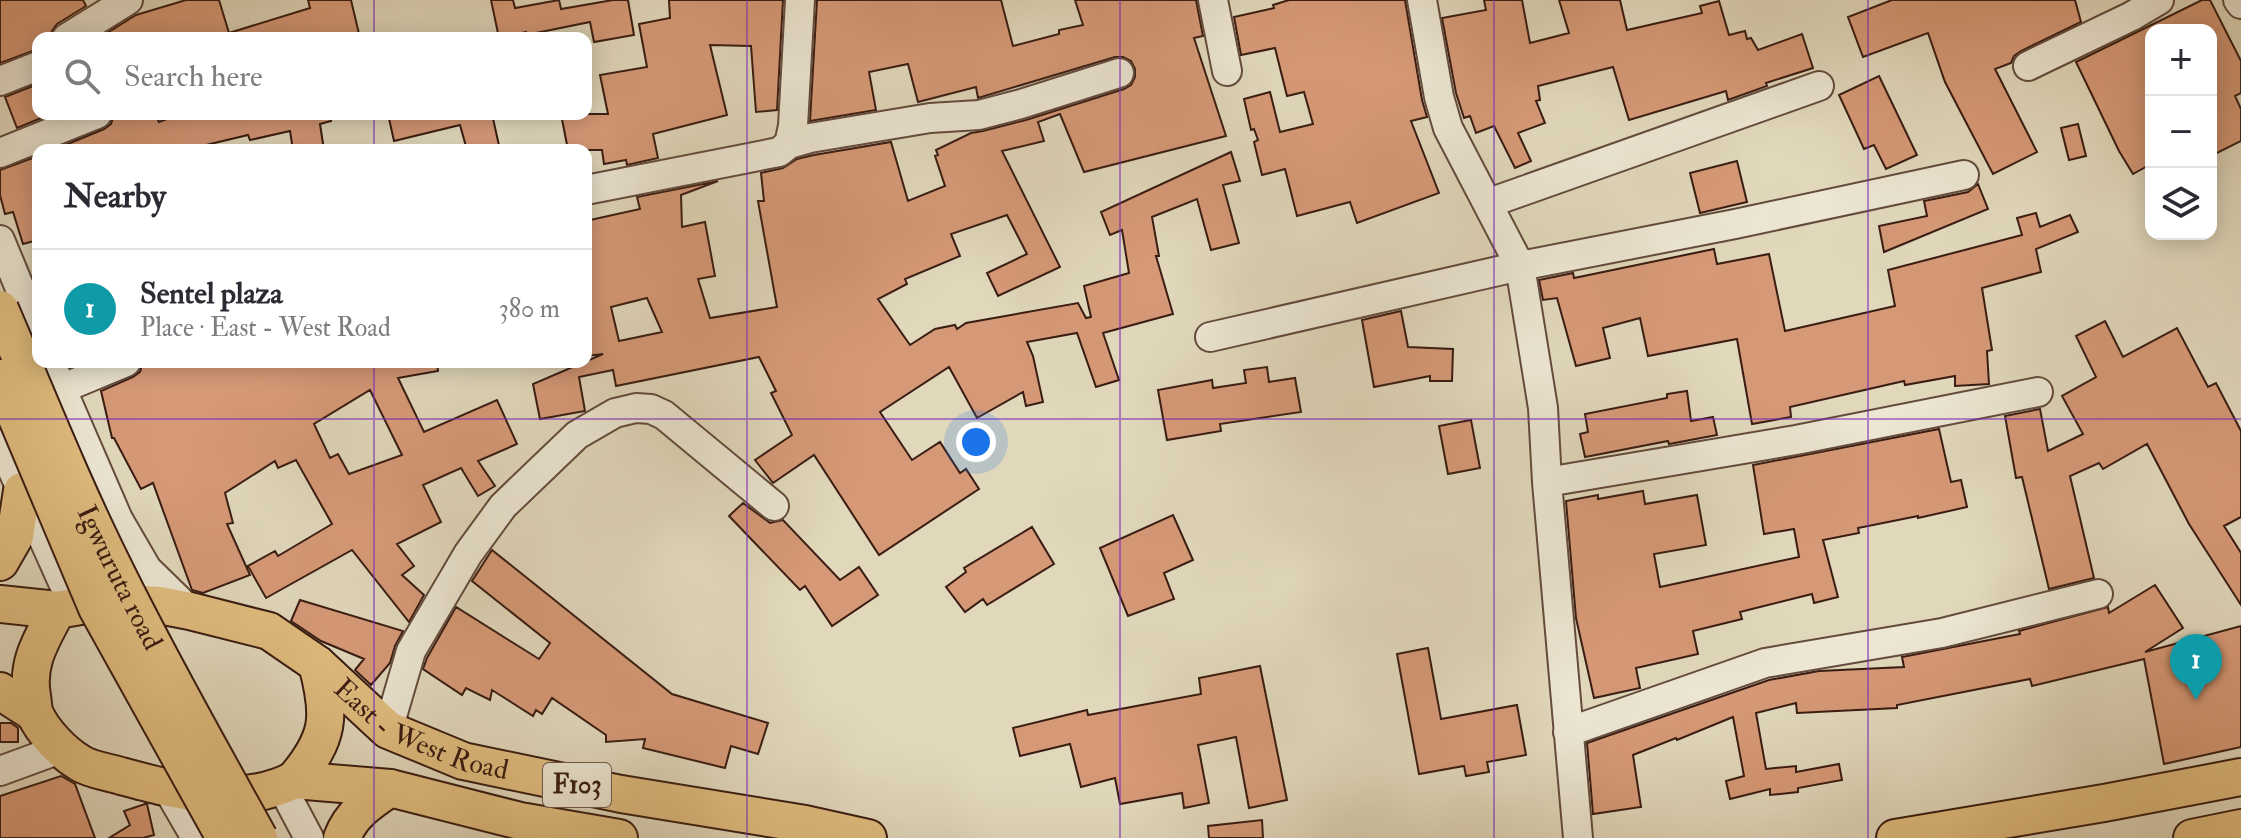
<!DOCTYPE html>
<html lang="en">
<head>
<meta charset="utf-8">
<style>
	body { margin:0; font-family:"IM FELL Double Pica",serif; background:#f2f2f3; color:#2b2b33 }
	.controls { position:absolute; right:24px; top:24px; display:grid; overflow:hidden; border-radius:16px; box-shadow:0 4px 20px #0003 }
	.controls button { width:72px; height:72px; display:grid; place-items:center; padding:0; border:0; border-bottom:2px solid #e1e1e2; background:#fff; color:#2b2b33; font:40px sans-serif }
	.you { position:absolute; left:976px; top:442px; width:28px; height:28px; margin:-20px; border:6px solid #fff; border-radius:50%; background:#1a73e8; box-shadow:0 0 0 12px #1a73e833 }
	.badge { display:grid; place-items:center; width:52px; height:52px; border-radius:50%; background:#8f2418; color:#fff; font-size:26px; font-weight:700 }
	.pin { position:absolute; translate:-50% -66px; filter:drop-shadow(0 2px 4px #0008) }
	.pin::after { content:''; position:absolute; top:42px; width:28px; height:24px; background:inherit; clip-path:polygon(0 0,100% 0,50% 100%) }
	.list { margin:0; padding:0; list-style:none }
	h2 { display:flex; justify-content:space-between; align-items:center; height:104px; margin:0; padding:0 32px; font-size:34px }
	h2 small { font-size:26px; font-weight:400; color:#7c7c81 }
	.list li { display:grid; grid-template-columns:52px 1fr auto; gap:24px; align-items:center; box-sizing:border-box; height:120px; padding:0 32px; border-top:2px solid #e1e1e2 }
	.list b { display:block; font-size:30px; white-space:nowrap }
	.list p { margin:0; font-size:26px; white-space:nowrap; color:#7c7c81 }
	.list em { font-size:26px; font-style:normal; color:#7c7c81 }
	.icon { flex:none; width:44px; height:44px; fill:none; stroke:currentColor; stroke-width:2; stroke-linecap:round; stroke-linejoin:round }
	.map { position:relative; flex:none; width:2241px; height:838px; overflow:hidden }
	.search { position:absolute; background:#fff; box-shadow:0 4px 20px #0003; left:32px; top:32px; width:560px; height:88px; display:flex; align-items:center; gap:20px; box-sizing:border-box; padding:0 28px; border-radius:16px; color:#7c7c81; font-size:30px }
	.panel { position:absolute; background:#fff; box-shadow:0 4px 20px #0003; left:32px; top:144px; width:560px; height:224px; border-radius:16px }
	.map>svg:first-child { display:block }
	.building { fill:#d69977; stroke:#391c12; stroke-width:2; fill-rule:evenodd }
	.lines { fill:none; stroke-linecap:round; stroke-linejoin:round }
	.minor-casing { stroke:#634b3c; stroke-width:32 }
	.major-casing { stroke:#391c12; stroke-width:40 }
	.minor { stroke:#ece6d3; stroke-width:28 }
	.major { stroke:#e0bc7e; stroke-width:36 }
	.major-bridge-casing { stroke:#391c12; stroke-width:40; stroke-linecap:butt }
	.major-bridge { stroke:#e0bc7e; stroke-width:36 }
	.grid { fill:none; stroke:#7b2cbf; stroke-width:2; stroke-opacity:0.55 }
	.labels { text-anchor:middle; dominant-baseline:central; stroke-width:8; stroke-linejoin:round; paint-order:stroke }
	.shield { fill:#ece6d3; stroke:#6f594c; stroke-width:2 }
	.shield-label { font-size:26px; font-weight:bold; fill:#391c12 }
	.street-label { font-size:28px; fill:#391c12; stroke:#ece6d3 }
</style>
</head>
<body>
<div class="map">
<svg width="2241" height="838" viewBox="0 0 2241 838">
	<rect width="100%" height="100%" fill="#e1d8bc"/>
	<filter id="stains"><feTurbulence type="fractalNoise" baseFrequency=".0025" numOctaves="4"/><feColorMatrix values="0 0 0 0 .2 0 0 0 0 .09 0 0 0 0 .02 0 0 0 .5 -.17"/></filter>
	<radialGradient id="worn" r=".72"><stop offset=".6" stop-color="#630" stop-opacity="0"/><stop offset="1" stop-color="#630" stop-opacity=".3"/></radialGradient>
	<path class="building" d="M0,0H83L86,6L57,24L52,31L50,38H38V49L0,63Z
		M186,0H219L229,33L310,8L308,0H351L360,38H99L136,15Z
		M491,0H513L515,8L559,0L561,9L613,0H628L634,35L594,42L590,22L526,35V32L499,38Z
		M669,0H783L777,110L756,112L751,46L710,45L727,115L653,134L658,158L627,165L626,160L604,164L602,150H568L561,114H608L600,75L647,67L639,24L670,18Z
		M817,0H1001L1013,46L1059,34V30L1083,25L1075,0H1196L1203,36L1194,38L1226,136L1084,172L1060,114L1038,122L1044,141L1002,151L1060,267L998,296L987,273L1027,254L1007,215L951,234L960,256L905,279L907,284L878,299L910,345L935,329L955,325L957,329L966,323L1078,303L1086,318L1091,317L1084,286L1129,273L1122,230L1110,235L1101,212L1231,152L1240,181L1223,185L1239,243L1211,250L1197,199L1152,217L1159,256H1156L1173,314L1103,333L1119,380L1096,387L1077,333L1027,342L1033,356L1043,402L1026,406L1023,392L977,418L949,367L880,412L912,460L940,442L960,473L966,469L979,489L879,555L814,455L773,483L755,460L792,435L771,393L776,391L759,357L616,386L613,370L579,377L585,411L540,419L533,384L603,354L586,356V226L591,225L590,220L640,209L637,197L718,181L681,195L682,227L705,222L715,276L698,279L710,318L777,307L758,201H764L761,173L783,168L797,159L814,155L891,142L908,201L945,186L935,156L938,155L936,150L971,133L983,131L1026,120L1124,89L1131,85L1135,77V69L1131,61L1123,57H1115L978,98L976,87L918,102L908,64L869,72L876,110L810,121ZM647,298L662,332L619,341L611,307Z
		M1289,0H1405L1422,100L1427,117L1411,121L1439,193L1357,223L1350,202L1297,216L1285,169L1262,175L1254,142L1258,140L1254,129L1251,130L1244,99L1270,92L1280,132L1313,124L1304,92L1287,96L1275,48L1241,55L1234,17L1274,8L1273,5Z
		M1484,0H1522L1530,43L1569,33L1559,0H1620L1627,30L1702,13L1700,6L1719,1L1729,35L1745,31L1747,39L1751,38L1758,50L1802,34L1813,68L1766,83L1767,86L1728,100L1726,91L1629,120L1613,67L1538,86L1540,100L1536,101L1545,123L1518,133L1531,161L1515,168L1494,126L1476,133L1470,116L1464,118L1456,93L1442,18L1486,10Z
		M1892,0H2075L2081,22L2021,51L2014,56L2011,63L1995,69L2037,152L1993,174L1945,82L1928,33L1863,57L1848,17Z
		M2202,0H2210L2241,61V93L2235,96L2241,109V141L2211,156V30H2151V164L2133,174L2119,151L2076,62Z
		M1879,76L1917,155L1886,169L1874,145L1864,149L1839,95Z
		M38,84V114H51L17,128L5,97Z
		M114,114H155L159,122L180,114H330L331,121L320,124L324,150H293L290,131L250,140L248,135L206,145L207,150H53L104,129L111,124Z
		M388,114H492L500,150H467L460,125L394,141Z
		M2078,124L2086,156L2069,160L2061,128Z
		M38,156V240L23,244L13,212L5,214L0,195V170Z
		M1737,161L1747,202L1700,213L1690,173Z
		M1978,184L1988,209L1884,252L1879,226L1927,216L1924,201L1968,192Z
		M2036,213L2040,227L2070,215L2078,232L2036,249L2041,272L1982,288L1992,350L1987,351L1989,384L1955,386V376L1905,385L1904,381L1790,407L1791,417L1752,424L1737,339L1648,356L1640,318L1603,328L1610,358L1576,366L1557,298L1543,300L1539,280L1573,273L1574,278L1714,249L1717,264L1769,254L1785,331L1895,306L1888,270L2022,235L2017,218Z
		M1401,311L1408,347L1453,349L1452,381H1430V376L1374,387L1362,320Z
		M2105,321L2123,357L2177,328L2208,387L2216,383L2241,431V517L2224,526L2241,553V605L2189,524L2147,444L2103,469L2099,463L2070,476L2094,578L2049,589L2022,477L2016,478L2005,416L2040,409L2048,451L2083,434L2062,396L2096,377L2076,336Z
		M143,362H437L438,371L398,378L424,432L497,400L517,444L478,461L495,486L478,496L461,468L423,485L441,522L397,544L414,566L402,575L424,595L409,622L352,550L266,598L248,566L275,551L278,556L332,524L296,460L278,468L275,461L225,493L233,523L227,524L250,575L203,593L192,590L153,483L141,489L114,438H112L101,391L133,377L140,372ZM370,390L402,455L349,474L338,454L330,458L314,424Z
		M1267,367L1269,382L1295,378L1301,412L1220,424L1221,431L1167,440L1158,390L1212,380L1213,388L1246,383L1244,370Z
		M1687,391L1691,421L1713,417L1717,435L1669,444L1668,441L1585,457L1580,434L1588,432L1585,414L1667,398V394Z
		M1471,420L1480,468L1448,474L1439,426Z
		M1939,429L1951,482L1961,480L1967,507L1918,518V516L1858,528L1859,533L1823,540L1838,597L1814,603L1812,594L1740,612L1742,619L1693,631L1698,654L1636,668L1640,688L1594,698L1576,618L1566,501L1598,495V499L1643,491L1645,504L1697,495L1706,545L1654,554L1660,587L1799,557L1794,529L1764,534L1753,465Z
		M743,503L770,523L783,520L840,580L859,567L878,595L832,626L805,586L800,590L729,516Z
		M1173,515L1193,560L1164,573L1174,599L1128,616L1100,548Z
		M1032,527L1054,564L987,605L983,599L965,612L946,587L966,572L964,568Z
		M492,550L672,694L768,723L758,754L731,746L725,768L643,748L645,739L606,742V735L552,698L542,714L536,710L533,716L492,690L490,700L466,688L462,695L423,669L427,658L456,607L539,659L550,643L472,581Z
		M2155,585L2183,628L2145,652L2241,626V747L2164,764L2144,659L2032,686L2030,679L1897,705V708L1797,713L1796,703L1756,713L1766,769L1796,766V772L1839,764L1842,780L1798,788V792L1770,795V789L1730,799L1726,781L1744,776L1733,717L1677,740L1676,738L1633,755L1641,807L1593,814L1587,743L1769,680L1819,671L1904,667L1902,657L2020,634L2019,631L2108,607L2109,613Z
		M300,600L403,631L395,646L390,663L371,685L355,670L364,659L321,641L291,621Z
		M1428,648L1441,719L1517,705L1526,755L1487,762L1489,772L1466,776L1464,766L1419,774L1397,654Z
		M1260,666L1287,800L1249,808L1236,737L1198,745L1209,803L1184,808L1182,793L1120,804L1115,778L1081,787L1070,744L1020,756L1013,728L1087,710L1088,715L1201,694L1199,678Z
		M0,723H11L18,728V742H0Z
		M61,776L75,784L95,838H0V796Z
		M145,804H147L154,835L143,838H109L130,825L124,811Z
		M1262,820L1263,838H1209L1208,826Z"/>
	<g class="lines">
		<defs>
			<path id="minor" d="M1213,0L1227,71
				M1422,0L1439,97L1448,128L1520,266L1543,408L1547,482L1578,838
				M2238,0L2241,4
				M67,38L128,0
				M2028,66L2132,16L2159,0
				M0,81L38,66
				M789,144L793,126L800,0
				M0,153L97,114
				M586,190L779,152L789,144L810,138L930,118L979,115L1021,104L1119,73
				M1489,203L1819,86
				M0,240L38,332
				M1210,337L1520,266L1735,224L1964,175
				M50,362L118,519L147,569L190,611
				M61,389L126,362
				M0,442L74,607
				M1547,482L1796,440L2038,392
				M388,730L411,651L468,554L503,506L577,435L615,413L636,408L651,409L664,415L774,506
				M1568,732L1765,663L1942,633L2098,594
				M0,771L60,749
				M282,787L309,838
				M167,788L196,838"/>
			<g id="major">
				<path d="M0,562L15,536L22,491"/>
				<path id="s1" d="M0,604L57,610L104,602L159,605L190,611L269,631L317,664L388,730L463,761L621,794L805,824L868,838"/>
				<path d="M57,610C42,639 26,662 32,696C33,702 33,709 35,714C43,732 63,753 80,763C91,770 108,772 121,776C177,791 240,808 294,780L390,788L520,821L619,838"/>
				<path d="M0,691L34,713"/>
				<path d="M294,780C330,738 331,716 317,664"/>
				<path d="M342,838C351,814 369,802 390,788"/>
				<path d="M1895,838L2104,803L2241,777"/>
				<path d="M2192,838L2241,828"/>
			</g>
		</defs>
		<use href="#minor" class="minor-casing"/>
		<use href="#major" class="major-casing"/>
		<use href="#minor" class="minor"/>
		<use href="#major" class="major"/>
		<defs>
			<g id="major-bridge">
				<path id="s2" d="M0,309C38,398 74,489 118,576C162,665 211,751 259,838"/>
				<path d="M0,378L97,608L225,838"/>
			</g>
		</defs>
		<use href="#major-bridge" class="major-bridge-casing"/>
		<use href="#major-bridge" class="major-bridge"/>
	</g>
	<path class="grid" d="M374,0V38M747,0V838M1120,0V838M1494,0V838M1868,0V838M374,114V150M374,362V838M0,419H2241"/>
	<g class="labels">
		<rect class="shield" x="543" y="763" width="68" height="44" rx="6"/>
		<g class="shield-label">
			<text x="577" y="785">F103</text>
		</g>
		<g class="street-label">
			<text stroke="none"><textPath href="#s2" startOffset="294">Igwuruta road</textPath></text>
			<text stroke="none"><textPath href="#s1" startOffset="458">East - West Road</textPath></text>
		</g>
	</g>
	<rect width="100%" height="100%" filter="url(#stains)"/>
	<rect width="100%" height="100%" fill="url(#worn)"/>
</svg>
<div class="controls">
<button>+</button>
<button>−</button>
<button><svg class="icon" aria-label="layers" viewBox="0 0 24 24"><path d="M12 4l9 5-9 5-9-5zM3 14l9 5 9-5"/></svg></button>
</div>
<div class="you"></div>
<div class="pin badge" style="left:2196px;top:700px;background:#0f9aa8">1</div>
<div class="search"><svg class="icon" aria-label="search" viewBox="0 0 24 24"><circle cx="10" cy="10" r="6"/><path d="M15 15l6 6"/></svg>Search here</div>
<section class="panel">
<h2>Nearby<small></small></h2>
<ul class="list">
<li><span class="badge" style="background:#0f9aa8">1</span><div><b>Sentel plaza</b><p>Place · East - West Road</p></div><em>380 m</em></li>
</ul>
</section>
</div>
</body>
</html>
